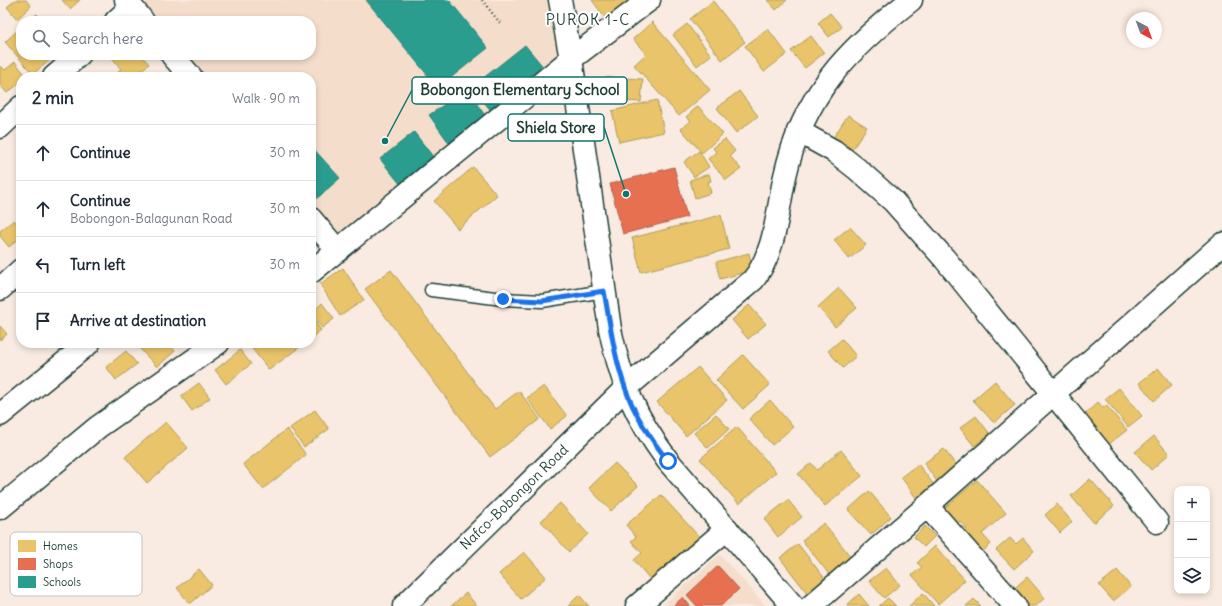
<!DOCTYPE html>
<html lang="en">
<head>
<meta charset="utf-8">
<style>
	body { margin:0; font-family:Delius,sans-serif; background:#f2f2f3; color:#1f2937 }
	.controls { position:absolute; right:12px; bottom:12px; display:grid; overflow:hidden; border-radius:8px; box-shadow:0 2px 6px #0003 }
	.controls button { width:36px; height:36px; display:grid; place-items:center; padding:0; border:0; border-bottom:1px solid #e0e1e3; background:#fff; color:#1f2937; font:20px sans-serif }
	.compass { position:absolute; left:1126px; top:12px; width:36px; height:36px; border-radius:50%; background:#fff; box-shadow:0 2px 6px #0003; rotate:139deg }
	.stop { position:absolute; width:12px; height:12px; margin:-9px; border:3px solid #1a73e8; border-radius:50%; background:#fff }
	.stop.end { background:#1a73e8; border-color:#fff; box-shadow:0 1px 4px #0008 }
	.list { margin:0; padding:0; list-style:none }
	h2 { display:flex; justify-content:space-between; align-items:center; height:52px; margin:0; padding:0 16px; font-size:17px }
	h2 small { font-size:13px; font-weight:400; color:#747a83 }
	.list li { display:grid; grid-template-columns:26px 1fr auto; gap:12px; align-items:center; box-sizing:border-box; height:56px; padding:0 16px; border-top:1px solid #e0e1e3 }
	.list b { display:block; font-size:15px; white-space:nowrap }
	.list p { margin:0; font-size:13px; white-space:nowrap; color:#747a83 }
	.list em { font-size:13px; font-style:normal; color:#747a83 }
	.icon { flex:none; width:22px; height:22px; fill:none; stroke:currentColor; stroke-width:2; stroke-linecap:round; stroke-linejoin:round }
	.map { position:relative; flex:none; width:1222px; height:606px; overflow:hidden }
	.search { position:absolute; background:#fff; box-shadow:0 2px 6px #0003; left:16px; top:16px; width:300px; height:44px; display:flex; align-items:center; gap:10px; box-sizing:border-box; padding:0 14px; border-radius:16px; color:#747a83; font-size:15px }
	.panel { position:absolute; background:#fff; box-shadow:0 2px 6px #0003; left:16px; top:72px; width:300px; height:276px; border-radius:16px }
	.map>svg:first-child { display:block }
	.built { fill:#f5ddcc }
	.homes { fill:#e9c46a; stroke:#ac9c5a }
	.shops { fill:#e76f51; stroke:#ab6048 }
	.schools { fill:#2a9d8f; stroke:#278074 }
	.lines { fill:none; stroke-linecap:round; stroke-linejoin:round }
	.lane-casing { stroke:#1f3d34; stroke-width:15 }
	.street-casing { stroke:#1f3d34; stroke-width:25 }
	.secondary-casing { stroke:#1f3d34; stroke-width:25 }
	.path { stroke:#1f3d34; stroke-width:2.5; stroke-dasharray:1 3; stroke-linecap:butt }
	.lane { stroke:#fff; stroke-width:12 }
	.street { stroke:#fff; stroke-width:22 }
	.secondary { stroke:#fff; stroke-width:22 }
	.route { stroke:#1a73e8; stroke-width:5 }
	.labels { text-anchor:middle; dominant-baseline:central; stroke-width:4; stroke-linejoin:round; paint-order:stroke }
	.street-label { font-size:14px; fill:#1f3d34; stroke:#fff }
	.neighbourhood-label { font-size:15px; letter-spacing:1px; fill:#1f3d34; stroke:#fff }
	.key { fill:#fff; stroke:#bcc5c2; stroke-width:1 }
	.key-label { font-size:11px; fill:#1f3d34 }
	.leader { fill:none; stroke:#0f766e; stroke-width:1.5 }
	.callout-dot { fill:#0f766e; stroke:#fff; stroke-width:1.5 }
	.callout { fill:#fff; stroke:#0f766e; stroke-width:1.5 }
	.callout-label { font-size:15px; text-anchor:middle; font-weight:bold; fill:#1f3d34 }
</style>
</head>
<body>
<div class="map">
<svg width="1222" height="606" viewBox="0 0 1222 606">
	<rect width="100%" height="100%" fill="#f9ebe1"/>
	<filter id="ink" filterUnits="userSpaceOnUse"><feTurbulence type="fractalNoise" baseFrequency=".025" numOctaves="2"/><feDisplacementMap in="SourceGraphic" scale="8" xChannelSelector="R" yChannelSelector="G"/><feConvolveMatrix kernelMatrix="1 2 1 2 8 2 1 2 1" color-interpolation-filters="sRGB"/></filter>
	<g filter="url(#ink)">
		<path class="built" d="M147,0H547L559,60L339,238L311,204V77H205L187,55H311V21H158L143,3Z
			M720,555L766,606H662Z"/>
		<path class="homes" d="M15,0H26L31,6L17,19L7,7Z
			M62,0H80L70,9Z
			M592,0H631L605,18Z
			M767,0H787L776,10Z
			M713,1L745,42L722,60L690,19Z
			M830,13L842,27L829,37L818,23Z
			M37,14L43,21H28Z
			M652,22L710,90L679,116L634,65L646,54L633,39Z
			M687,24L711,55L697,66L673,35Z
			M21,27V55H56L33,74L5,42Z
			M768,29L787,54L764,72L745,46Z
			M811,36L824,53L805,68L791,51Z
			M110,55H141L149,64L133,77H123L118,71L121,69Z
			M15,62L27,77H21V82L7,93L0,85V67L1,66L5,70Z
			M606,77L643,79L641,102L604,100Z
			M739,91L758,116L736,133L717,108Z
			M657,100L664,132L619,142L612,111Z
			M698,106L723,134L702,153L681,129L691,121L686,117Z
			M848,115L867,127L852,150L833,138Z
			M725,139L735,151L730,156L741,169L726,180L708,159L716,152L713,148Z
			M699,151L709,167L694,177L684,162Z
			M473,167L497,195L458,229L434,201Z
			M709,174L711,181L708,182L711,193L695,198L690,180Z
			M721,215L729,249L641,272L632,238Z
			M14,220L21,228V237L9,247L0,236V231Z
			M850,227L866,245L849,259L834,240Z
			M749,253L753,270L720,279L716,262Z
			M343,268L364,300L340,316L320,284Z
			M391,270L495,409L519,391L540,419L490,457L365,289Z
			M839,288L857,308L835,327L818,307Z
			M322,303L334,319L322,328L311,314Z
			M749,305L766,324L748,339L732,320Z
			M311,317L321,330L311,338Z
			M0,326L7,334L0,340Z
			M842,339L856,356L843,368L828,351Z
			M147,343H168L175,351L157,367L140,349Z
			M253,343H305L269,370L250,346Z
			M240,350L251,364L226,384L215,370Z
			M126,351L137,364L116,380L106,367Z
			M743,355L770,385L743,409L716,380Z
			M698,367L727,400L686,436L657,402Z
			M1158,368L1172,385L1154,401L1139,383Z
			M995,381L1015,405L994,423L973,400Z
			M199,383L210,398L192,411L181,396Z
			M544,386L567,416L550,429L527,398Z
			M1119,388L1142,416L1128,427L1105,399Z
			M770,400L793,427L772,445L749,419Z
			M1098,402L1103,408L1106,405L1127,430L1109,444L1084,415Z
			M315,410L329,429L304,447L290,428Z
			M716,414L729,429L708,448L694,433Z
			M976,416L990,434L974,446L960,428Z
			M166,422L188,448L147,483L125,457Z
			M737,427L776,472L739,504L700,459Z
			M287,429L306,455L263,489L243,464Z
			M1154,436L1169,454L1151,470L1135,452Z
			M944,449L958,468L938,483L924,463Z
			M841,450L862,476L825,506L798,474L811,463L817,470Z
			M615,463L638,486L611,511L589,488Z
			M918,464L937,489L919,502L901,477Z
			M1090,479L1114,506L1094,523L1071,496Z
			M977,480L1006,513L982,534L991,544L980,554L962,534L967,529L960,521L952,528L939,513Z
			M869,491L891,517L871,535L848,510Z
			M661,495L703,541L654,584L634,560L642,553L631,541L636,537L626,525Z
			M788,500L802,517L778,537L764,519Z
			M560,503L588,534L569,552L541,521Z
			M1057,504L1072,522L1060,533L1045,515Z
			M824,523L854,561L832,578L802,540Z
			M925,526L935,536L924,547L914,537Z
			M1010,538L1016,544L1023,538L1034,551L1014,569L996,550Z
			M798,544L829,584L811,598L780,558Z
			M935,546L965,580L938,604L912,575L922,567L917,563Z
			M524,552L546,577L521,599L499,574Z
			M886,568L900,585L884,598L869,581Z
			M199,569L212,585L190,604L177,588Z
			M1117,570L1131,587L1113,601L1099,585Z
			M1027,577L1045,598L1035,606H1020L1009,593Z
			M466,593L477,606H451Z
			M923,593L934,606H909Z
			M859,594L869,606H846Z
			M579,595L589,606H568Z
			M888,598L896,606H879Z
			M974,599L981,606H966Z"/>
		<path class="shops" d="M674,167L687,217L623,234L610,184Z
			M718,566L739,589L721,606H697L687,595Z
			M683,597L690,606H673Z"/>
		<path class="schools" d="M366,0H449L488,48L438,88Z
			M525,45L545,69L492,112L472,87Z
			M467,89L486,117L449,143L429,115Z
			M414,132L434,158L401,185L380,159Z
			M311,146L340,178L314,201L311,198Z"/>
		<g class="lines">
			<defs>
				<path id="lane" d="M431,290L503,299L542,301L604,291"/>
				<path id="street" d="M126,0L143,21
					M116,21L131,7
					M172,55L191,77
					M54,77L79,55
					M0,127L21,107
					M798,131L834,151L857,169L893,201L944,258L1157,522
					M311,219L338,251
					M311,272L571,59L649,0
					M0,289L21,270
					M625,389L753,280C776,252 777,211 785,176C803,95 847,50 911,0
					M0,415L89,343
					M927,506L1015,606
					M0,508L98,427L218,343
					M637,606L727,529
					M811,606L927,506L1222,244"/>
				<path id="secondary" d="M560,0L571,59L610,329C622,385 634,415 668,461L793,606
					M404,606L625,389"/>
			</defs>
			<use href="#lane" class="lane-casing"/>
			<use href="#street" class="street-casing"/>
			<use href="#secondary" class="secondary-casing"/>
			<path class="path" d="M482,0L500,23"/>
			<use href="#lane" class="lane"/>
			<use href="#street" class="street"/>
			<use href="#secondary" class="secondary"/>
		</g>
	</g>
	<g class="lines" filter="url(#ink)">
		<path class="route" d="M503,299L542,301L604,291C610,324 614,356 625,387C634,415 651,439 668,461"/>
	</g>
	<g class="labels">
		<g class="street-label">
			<text transform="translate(514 497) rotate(-44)">Nafco-Bobongon Road</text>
		</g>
		<g class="neighbourhood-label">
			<text x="588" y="19">PUROK 1-C</text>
		</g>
	</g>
	<rect x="10" y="532" width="132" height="64" rx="6" class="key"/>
	<rect x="18" y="540" width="18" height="12" fill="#e9c46a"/>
	<rect x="18" y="558" width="18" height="12" fill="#e76f51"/>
	<rect x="18" y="576" width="18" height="12" fill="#2a9d8f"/>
	<g class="key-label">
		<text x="43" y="550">Homes</text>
		<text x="43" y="568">Shops</text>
		<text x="43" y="586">Schools</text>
	</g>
	<path class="leader" d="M385 141L412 90M626 194L604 127"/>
	<g class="callout-dot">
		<circle cx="385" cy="141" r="4"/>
		<circle cx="626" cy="194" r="4"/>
	</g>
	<g class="callout">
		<rect x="412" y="77" width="215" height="27" rx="4"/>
		<rect x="508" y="114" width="96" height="27" rx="4"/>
	</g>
	<g class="callout-label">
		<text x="520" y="95">Bobongon Elementary School</text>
		<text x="556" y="133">Shiela Store</text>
	</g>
</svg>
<div class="controls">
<button>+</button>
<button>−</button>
<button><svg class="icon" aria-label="layers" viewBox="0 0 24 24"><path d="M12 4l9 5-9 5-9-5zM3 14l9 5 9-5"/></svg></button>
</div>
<svg class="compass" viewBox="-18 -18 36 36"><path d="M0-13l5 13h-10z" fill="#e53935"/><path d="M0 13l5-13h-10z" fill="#747a83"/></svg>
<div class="stop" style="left:668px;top:461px"></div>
<div class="stop end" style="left:503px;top:299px"></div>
<div class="search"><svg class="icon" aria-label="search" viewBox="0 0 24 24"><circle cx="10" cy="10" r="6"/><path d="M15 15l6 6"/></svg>Search here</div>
<section class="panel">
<h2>2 min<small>Walk · 90 m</small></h2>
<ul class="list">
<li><svg class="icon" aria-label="ahead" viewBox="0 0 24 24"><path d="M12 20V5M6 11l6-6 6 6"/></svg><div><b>Continue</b></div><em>30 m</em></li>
<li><svg class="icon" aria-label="ahead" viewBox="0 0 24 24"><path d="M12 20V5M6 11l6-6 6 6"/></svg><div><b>Continue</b><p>Bobongon-Balagunan Road</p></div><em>30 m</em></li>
<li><svg class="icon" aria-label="left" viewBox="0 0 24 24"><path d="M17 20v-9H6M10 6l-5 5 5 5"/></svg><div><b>Turn left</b></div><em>30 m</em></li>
<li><svg class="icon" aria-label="arrive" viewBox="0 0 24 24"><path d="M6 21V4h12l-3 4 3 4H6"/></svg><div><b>Arrive at destination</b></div></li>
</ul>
</section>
</div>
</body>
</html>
